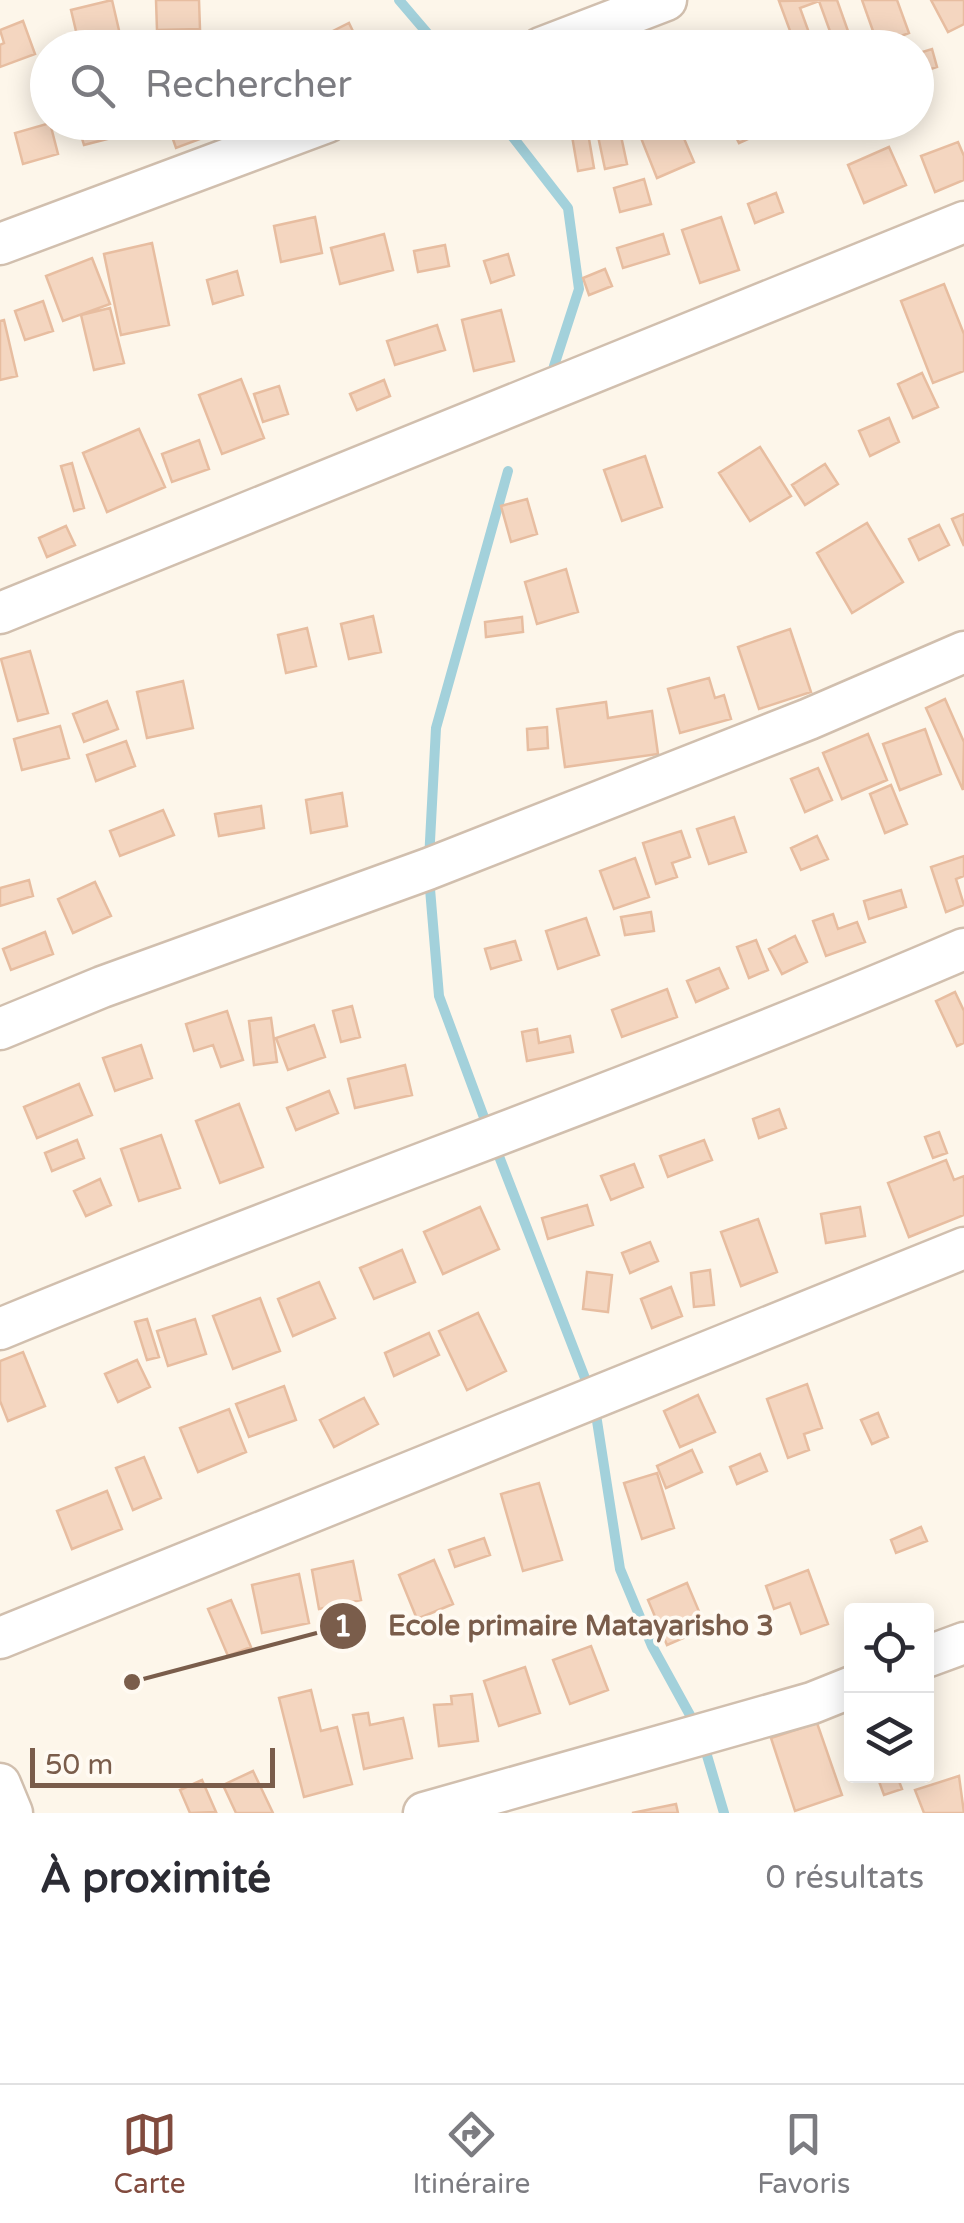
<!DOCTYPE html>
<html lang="fr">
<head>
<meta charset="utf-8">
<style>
	body { margin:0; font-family:"Varela Round",sans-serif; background:#f7f7f7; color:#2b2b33 }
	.controls { position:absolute; right:30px; bottom:30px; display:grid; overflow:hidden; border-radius:10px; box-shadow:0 5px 25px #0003 }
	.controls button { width:90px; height:90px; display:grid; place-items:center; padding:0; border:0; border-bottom:2px solid #e1e1e2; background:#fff; color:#2b2b33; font:50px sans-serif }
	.scale { position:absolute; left:30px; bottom:25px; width:245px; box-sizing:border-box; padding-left:10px; border:5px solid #7a5d4b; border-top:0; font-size:28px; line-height:35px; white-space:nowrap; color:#7a5d4b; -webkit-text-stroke:8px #fffaf2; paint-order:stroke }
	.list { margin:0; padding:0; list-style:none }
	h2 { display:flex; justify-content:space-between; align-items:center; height:130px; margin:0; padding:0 40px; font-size:42px }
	h2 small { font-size:32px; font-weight:400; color:#7c7c81 }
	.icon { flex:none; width:55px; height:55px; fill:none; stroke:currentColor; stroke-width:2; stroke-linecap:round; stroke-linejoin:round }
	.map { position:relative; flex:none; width:964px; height:1813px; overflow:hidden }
	.search { position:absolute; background:#fff; box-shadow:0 5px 25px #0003; left:30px; right:30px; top:30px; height:110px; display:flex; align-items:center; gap:25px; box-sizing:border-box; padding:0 35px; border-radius:55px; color:#7c7c81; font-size:38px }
	.sheet { height:270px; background:#fff }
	nav { display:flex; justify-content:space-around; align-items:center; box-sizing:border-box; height:140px; border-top:2px solid #e1e1e2; background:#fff; font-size:28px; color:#7c7c81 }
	nav a { display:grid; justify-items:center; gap:5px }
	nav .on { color:#814b3e }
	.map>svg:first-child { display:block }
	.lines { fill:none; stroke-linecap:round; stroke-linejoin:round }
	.stream { stroke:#a3d1db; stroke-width:10 }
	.building { fill:#f4d6c0; stroke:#e7bda0; stroke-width:2.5 }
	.minor-casing { stroke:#d1bfae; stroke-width:45 }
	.minor { stroke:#fff; stroke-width:40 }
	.leader { fill:none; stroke:#7a5d4b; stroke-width:4 }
	.callout-dot { fill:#7a5d4b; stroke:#fffaf2; stroke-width:4 }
	.mark-label { font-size:30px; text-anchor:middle; font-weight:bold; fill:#fff }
	.callout-label { font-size:28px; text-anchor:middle; font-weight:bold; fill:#7a5d4b; stroke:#fffaf2; stroke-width:8; stroke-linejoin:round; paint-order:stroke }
</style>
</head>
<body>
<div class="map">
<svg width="964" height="1813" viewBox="0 0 964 1813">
	<rect width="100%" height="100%" fill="#fdf6ea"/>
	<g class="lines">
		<path class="stream" d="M399,0L440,48
			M501,122L568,208L579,289L554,366
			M429,860L436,728L508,471
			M429,877L439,996L489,1131
			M495,1146L590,1391
			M595,1408L620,1569L652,1646L696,1726
			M703,1742L724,1813"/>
	</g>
	<path class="building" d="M112,0L121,39L80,48L71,10Z
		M156,0H199L200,29L157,30Z
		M837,0L854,48H836L819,1L800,8L812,41L796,47L779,1Z
		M862,0H897L909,33L878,45Z
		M931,0H964V24L948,32Z
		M23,21L35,54L0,67V45L4,43L0,30Z
		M349,23L361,48H314L311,42Z
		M932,49L937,67L916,74V54Z
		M77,122H107L111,138L84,145Z
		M167,122H221L224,130L176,148Z
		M557,122H583L585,125L562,134Z
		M595,122H618L627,164L605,169Z
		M651,122H677L694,162L657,178L637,128Z
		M693,122H729V123L701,137Z
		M743,122L750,138L739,143L729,123Z
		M50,123L58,154L23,164L15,133Z
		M588,133L594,168L578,171L572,136Z
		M958,142L964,156V180L935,192L921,156Z
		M889,147L906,185L864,203L848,165Z
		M644,179L651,204L620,212L614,188Z
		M776,193L783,212L755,223L748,204Z
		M315,217L322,253L281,262L274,226Z
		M721,217L739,270L700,283L682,230Z
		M384,234L393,270L340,284L331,248Z
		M663,234L669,254L623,268L617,248Z
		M152,243L169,325L121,335L104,254Z
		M445,245L449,266L418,272L414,251Z
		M508,254L514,275L491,283L484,261Z
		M92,258L110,304L63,321L46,276Z
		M605,269L612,286L589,295L583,278Z
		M237,271L243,295L213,304L207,280Z
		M944,284L964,334V371L933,383L901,301Z
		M43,301L53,331L25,340L15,311Z
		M110,308L124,363L94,370L81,315Z
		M501,310L514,361L474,371L462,320Z
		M4,320L17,376L0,380V321Z
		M437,325L445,350L395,365L387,341Z
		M922,373L938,407L913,418L898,384Z
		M241,379L264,438L222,454L199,395Z
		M384,380L390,396L357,410L350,394Z
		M279,386L288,414L263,422L254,394Z
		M889,418L899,442L870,456L859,431Z
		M139,429L165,487L107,512L83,453Z
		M199,440L209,469L172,482L162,454Z
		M760,447L791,496L750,521L719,473Z
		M645,456L662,507L622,521L604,470Z
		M72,463L84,508L74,511L61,466Z
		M825,464L838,484L805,505L792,485Z
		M527,499L537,534L511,542L501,506Z
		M964,514V546L952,519Z
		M867,523L903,582L852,613L817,553Z
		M939,525L949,545L919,560L909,539Z
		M66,526L75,545L47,557L39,538Z
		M566,569L578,612L537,624L525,582Z
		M373,616L381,652L349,659L341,624Z
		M522,617L523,632L486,637L485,622Z
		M307,628L316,666L286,673L278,635Z
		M790,629L811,692L759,709L738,647Z
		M30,651L48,713L18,721L1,659Z
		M709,678L715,698L724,695L731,719L680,733L668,689Z
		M183,681L193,728L147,738L137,692Z
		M945,699L964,742L963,790L926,708Z
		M107,701L118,729L84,742L73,714Z
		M606,702L608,718L652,711L658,754L565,767L557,709Z
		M60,726L69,758L22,770L14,739Z
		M547,727L548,748L528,750L527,729Z
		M925,729L941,774L900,790L883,744Z
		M868,734L887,780L842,799L823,753Z
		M126,741L135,766L96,781L87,755Z
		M818,768L832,800L805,812L791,779Z
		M891,785L907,824L885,833L870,794Z
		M342,793L347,826L311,833L306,800Z
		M261,806L264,828L219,836L215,814Z
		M163,810L174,835L120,856L110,831Z
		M734,817L746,852L709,864L697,829Z
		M681,831L690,857L672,863L677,877L656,884L643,843Z
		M817,836L828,859L801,870L791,848Z
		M964,856V876L956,879L964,905L946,912L931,867Z
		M635,858L649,897L614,909L600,871Z
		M29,880L33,896L0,906V888Z
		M95,882L111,916L73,933L58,899Z
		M901,890L906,907L869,919L864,901Z
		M651,912L654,931L625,935L621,917Z
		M833,914L838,929L857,922L865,942L826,956L813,921Z
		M586,918L599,955L558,969L546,931Z
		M45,932L53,954L11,970L3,949Z
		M795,936L807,962L782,974L769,949Z
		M756,940L768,970L749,978L737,947Z
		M515,941L521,960L491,969L485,949Z
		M719,968L728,988L696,1002L687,981Z
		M667,989L677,1017L622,1037L612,1010Z
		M955,992L964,1011V1043L957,1046L936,1001Z
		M352,1006L360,1037L341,1042L333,1011Z
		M227,1011L243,1060L221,1067L213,1045L194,1051L186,1024Z
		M271,1018L277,1062L254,1065L249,1021Z
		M314,1025L325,1057L288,1070L276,1038Z
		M537,1029L539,1043L570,1036L573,1052L527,1061L522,1032Z
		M141,1045L152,1078L115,1091L103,1058Z
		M405,1065L412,1095L355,1108L348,1079Z
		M79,1084L92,1115L37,1138L24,1107Z
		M329,1091L338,1113L296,1130L287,1108Z
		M239,1104L263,1167L220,1183L196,1121Z
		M779,1109L786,1128L759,1138L753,1119Z
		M939,1132L947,1153L933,1158L925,1137Z
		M161,1135L180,1188L139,1201L121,1149Z
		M77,1140L84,1158L52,1171L45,1153Z
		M704,1140L712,1160L668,1177L660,1156Z
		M946,1160L954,1180L964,1176V1215L909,1237L888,1183Z
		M634,1164L643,1187L611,1200L601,1176Z
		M100,1179L111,1205L86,1216L74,1191Z
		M587,1205L593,1225L548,1239L542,1218Z
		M480,1207L499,1249L443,1274L424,1232Z
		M860,1207L865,1236L826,1243L821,1214Z
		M758,1219L777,1272L741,1286L721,1232Z
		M650,1242L658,1261L630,1273L622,1253Z
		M402,1250L415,1282L374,1299L360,1268Z
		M710,1270L714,1305L694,1307L691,1273Z
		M587,1272L612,1275L608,1312L583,1309Z
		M319,1282L335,1318L293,1336L278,1299Z
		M671,1287L682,1316L652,1328L641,1299Z
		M260,1298L280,1351L233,1369L213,1316Z
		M478,1313L506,1371L467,1390L439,1331Z
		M147,1319L159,1357L147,1360L135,1322Z
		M195,1319L206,1354L168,1366L157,1331Z
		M429,1333L439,1355L394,1376L385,1353Z
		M23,1352L45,1406L8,1421L0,1401V1361Z
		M137,1360L150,1387L118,1402L105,1374Z
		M807,1384L822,1428L804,1434L809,1450L788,1458L767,1399Z
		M284,1386L296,1420L249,1437L236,1404Z
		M698,1395L715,1432L680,1447L664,1411Z
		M364,1398L378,1424L334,1447L320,1420Z
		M229,1409L246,1452L198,1472L180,1428Z
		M878,1413L888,1437L872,1444L861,1420Z
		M692,1450L702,1472L666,1488L657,1466Z
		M760,1454L767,1471L737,1484L730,1467Z
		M144,1457L161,1498L133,1510L116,1468Z
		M657,1473L674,1528L642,1539L624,1483Z
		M539,1483L562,1560L523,1571L501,1494Z
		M107,1491L122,1529L72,1549L57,1511Z
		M921,1527L927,1541L896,1553L891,1540Z
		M484,1538L490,1555L455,1567L449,1550Z
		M434,1560L453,1604L417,1619L399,1575Z
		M353,1561L361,1600L319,1609L312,1570Z
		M808,1570L828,1624L801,1634L790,1603L774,1609L766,1586Z
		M299,1574L309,1623L262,1633L252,1585Z
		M687,1583L706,1628L667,1645L648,1600Z
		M231,1600L251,1647L228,1656L208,1609Z
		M591,1646L608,1690L570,1704L553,1660Z
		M525,1667L540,1713L499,1726L484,1681Z
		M311,1690L321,1731L337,1727L352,1784L304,1797L279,1698Z
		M472,1694L478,1741L439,1746L434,1705L452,1704L451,1696Z
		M368,1713L370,1725L403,1718L412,1758L364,1769L353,1715Z
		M817,1723L842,1795L795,1811L771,1738Z
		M253,1771L273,1813H236L223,1785Z
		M877,1776H897L902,1789L884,1795Z
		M959,1776L964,1813H924L915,1790Z
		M202,1780L216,1812L190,1813L180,1790Z
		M676,1804L678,1813H632Z"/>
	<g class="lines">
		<defs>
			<path id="minor" d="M541,48L666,0
				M0,244L327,122
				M0,613L964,222
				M0,1029L102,987L428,869L809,719L964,652
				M0,1329C319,1197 647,1085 964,949
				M0,1638L964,1248
				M926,1657L964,1643
				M0,1784L12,1813
				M424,1813L812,1703L852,1687"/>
		</defs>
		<use href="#minor" class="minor-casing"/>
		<use href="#minor" class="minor"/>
	</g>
	<path class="leader" d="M132 1682L343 1626"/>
	<g class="callout-dot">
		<circle cx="132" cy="1682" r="10"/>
		<circle cx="343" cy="1626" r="25"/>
	</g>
	<g class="mark-label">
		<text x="343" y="1636">1</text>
	</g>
	<g class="callout-label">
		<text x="581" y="1635">Ecole primaire Matayarisho 3</text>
	</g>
</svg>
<div class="controls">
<button><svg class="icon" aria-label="locate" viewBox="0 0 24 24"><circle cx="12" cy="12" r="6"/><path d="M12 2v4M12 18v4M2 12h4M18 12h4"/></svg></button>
<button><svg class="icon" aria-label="layers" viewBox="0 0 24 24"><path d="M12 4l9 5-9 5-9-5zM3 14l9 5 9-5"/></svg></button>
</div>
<div class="scale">50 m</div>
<div class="search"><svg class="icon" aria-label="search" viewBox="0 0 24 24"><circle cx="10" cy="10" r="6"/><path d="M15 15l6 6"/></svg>Rechercher</div>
</div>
<section class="sheet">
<h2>À proximité<small>0 résultats</small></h2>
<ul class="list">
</ul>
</section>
<nav>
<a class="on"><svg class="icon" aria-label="map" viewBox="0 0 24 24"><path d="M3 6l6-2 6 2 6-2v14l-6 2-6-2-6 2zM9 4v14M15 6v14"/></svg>Carte</a>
<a><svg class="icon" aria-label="directions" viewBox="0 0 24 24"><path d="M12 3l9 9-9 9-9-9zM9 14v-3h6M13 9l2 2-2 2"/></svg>Itinéraire</a>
<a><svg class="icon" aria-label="saved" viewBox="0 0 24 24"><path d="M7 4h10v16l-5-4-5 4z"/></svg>Favoris</a>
</nav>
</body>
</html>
